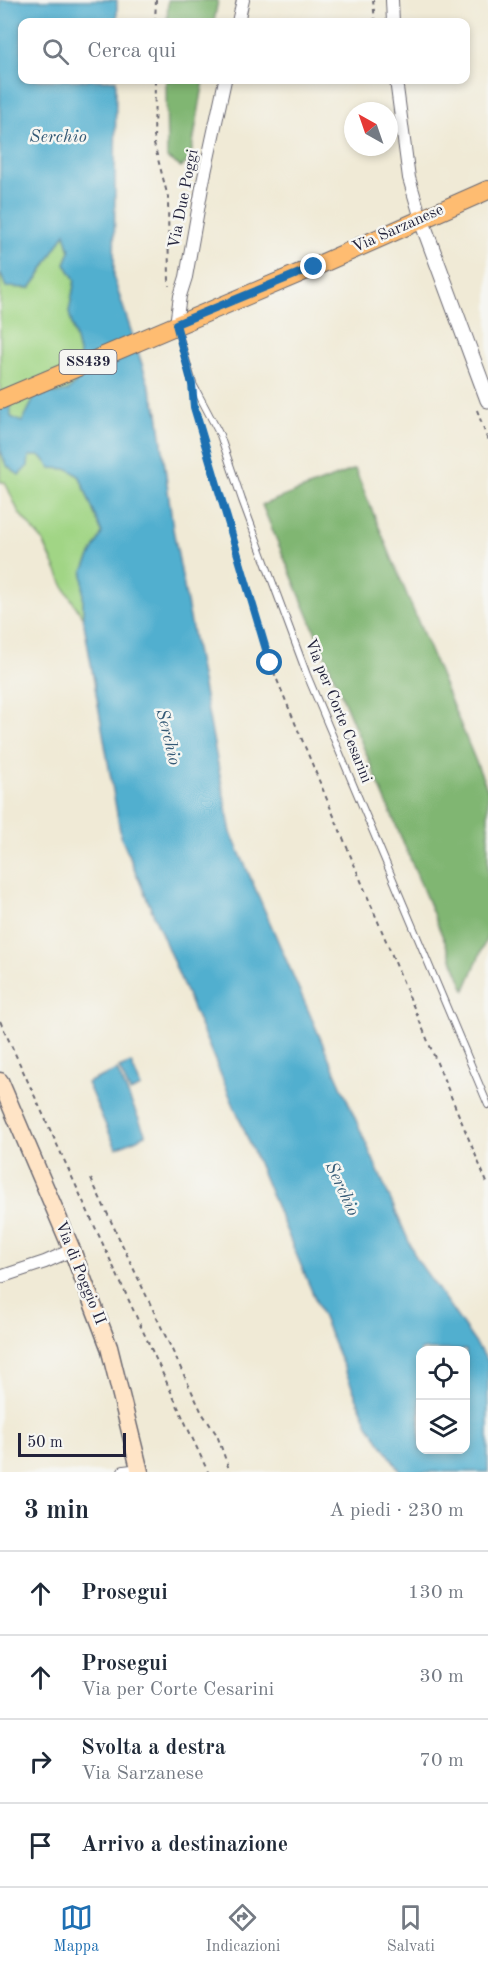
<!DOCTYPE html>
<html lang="it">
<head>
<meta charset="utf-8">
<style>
	body { margin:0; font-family:"Old Standard TT",serif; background:#f2f2f3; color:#1f2937 }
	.controls { position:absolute; right:18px; bottom:18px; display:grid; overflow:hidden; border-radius:12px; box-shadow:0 3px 9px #0003 }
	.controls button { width:54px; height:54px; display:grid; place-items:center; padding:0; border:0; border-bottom:2px solid #e0e1e3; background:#fff; color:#1f2937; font:30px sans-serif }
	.compass { position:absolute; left:344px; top:102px; width:54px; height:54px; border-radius:50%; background:#fff; box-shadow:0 3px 9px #0003; rotate:320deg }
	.scale { position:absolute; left:18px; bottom:15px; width:108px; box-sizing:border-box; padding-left:6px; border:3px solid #22223b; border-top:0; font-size:16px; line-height:21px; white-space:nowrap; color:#22223b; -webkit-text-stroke:4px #f6f6f2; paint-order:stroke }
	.stop { position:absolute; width:18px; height:18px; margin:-14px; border:4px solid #1f6fb2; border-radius:50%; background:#fff }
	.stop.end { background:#1f6fb2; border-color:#fff; box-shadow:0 2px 6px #0008 }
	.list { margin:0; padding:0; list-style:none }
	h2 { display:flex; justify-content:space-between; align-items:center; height:78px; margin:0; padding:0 24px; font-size:26px }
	h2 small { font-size:20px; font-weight:400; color:#747a83 }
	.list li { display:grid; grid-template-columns:39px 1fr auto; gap:18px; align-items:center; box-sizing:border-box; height:84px; padding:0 24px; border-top:2px solid #e0e1e3 }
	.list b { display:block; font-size:22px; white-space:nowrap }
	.list p { margin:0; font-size:20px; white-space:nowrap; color:#747a83 }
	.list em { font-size:20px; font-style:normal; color:#747a83 }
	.icon { flex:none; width:33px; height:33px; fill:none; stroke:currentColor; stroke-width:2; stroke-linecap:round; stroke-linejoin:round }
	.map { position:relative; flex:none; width:488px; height:1472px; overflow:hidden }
	.search { position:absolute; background:#fff; box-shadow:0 3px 9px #0003; left:18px; right:18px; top:18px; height:66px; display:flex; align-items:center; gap:15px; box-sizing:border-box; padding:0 21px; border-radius:12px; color:#747a83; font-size:22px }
	.sheet { height:414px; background:#fff }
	nav { display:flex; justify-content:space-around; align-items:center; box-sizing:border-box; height:84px; border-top:2px solid #e0e1e3; background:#fff; font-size:16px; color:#747a83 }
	nav a { display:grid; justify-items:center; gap:3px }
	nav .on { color:#1f6fb2 }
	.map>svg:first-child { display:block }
	.green { fill:#a1d585; stroke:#627c60; stroke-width:1.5 }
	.forest { fill:#80b672; stroke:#516c56; stroke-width:1.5 }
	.water { fill:#51afcf; stroke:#3a6885; stroke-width:1.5; fill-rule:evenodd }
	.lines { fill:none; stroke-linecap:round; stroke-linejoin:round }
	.service-casing { stroke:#6a6871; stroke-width:8 }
	.minor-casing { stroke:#6a6871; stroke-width:14 }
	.tertiary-casing { stroke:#6a6871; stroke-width:17 }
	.secondary-casing { stroke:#6a6871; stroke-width:19 }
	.primary-casing { stroke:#6a6871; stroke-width:20 }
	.path { stroke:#6a6871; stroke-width:2; stroke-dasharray:4.5 4.5; stroke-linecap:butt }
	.service { stroke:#fff; stroke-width:6 }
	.minor { stroke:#fff; stroke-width:12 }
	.tertiary { stroke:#fff; stroke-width:15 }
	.secondary { stroke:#ffe4c6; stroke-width:16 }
	.primary { stroke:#febc71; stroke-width:18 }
	.route { stroke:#1f6fb2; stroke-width:8 }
	.labels { text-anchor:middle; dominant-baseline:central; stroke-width:5; stroke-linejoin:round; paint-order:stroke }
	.shield { fill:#f6f6f2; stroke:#626272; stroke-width:1.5 }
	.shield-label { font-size:15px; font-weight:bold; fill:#22223b }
	.street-label { font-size:16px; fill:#22223b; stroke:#f6f6f2 }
	.water-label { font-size:18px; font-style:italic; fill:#355a76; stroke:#f6f6f2 }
</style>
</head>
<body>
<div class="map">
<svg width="488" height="1472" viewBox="0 0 488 1472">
	<rect width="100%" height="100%" fill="#f6f6f2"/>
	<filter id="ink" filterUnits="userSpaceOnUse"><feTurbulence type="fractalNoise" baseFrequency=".0167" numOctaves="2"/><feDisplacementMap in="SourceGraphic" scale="12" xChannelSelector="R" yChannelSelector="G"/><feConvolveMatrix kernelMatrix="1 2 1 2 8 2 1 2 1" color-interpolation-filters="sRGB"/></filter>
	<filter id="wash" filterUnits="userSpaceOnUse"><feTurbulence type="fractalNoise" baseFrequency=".008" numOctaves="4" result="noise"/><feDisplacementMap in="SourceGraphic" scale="24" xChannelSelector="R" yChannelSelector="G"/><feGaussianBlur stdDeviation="1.35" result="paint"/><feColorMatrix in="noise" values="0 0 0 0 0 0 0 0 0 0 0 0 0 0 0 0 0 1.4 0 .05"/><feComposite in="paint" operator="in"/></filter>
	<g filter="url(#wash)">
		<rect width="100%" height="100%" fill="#f0ead6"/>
		<path class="green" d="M65,232L70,251L65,264L75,280L69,312L84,373L68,391L55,394L44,384L38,391L22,423L11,417L0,404V272L6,287L30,288L39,276Z
			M0,449L6,465L29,456H41L51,468L69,469L80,477L102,533L83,571V618L65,589L43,541L19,513L5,482H0Z"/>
		<path class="forest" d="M168,0H218L214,22H167Z
			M166,80H204L190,160L181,167L167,158Z
			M355,469L488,791V935L465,990L262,505Z"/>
		<path class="water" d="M0,0H117V22H22V80H116L114,279L158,413L173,529L231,833L416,1258L488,1361V1472H401L368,1425L121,837L83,618V571L102,533L80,477L69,469L51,468L41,456H29L28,466L19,475L6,465L0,449V404L10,393L11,417L22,422L38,391L44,384L55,394L68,391L84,373L69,312L75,280L65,264L70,251L65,233L39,276L30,288L6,287L0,272ZM420,1350H466V1450H420Z
			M131,1063L141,1087L130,1092L119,1068Z
			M117,1070L146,1135L116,1148L87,1083Z"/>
	</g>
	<g filter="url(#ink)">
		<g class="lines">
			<defs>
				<path id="service" d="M177,328L193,384L220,435L242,500L307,675L488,1105"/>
				<path id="minor" d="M392,0L393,22
					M238,22L243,0
					M396,80L409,178L421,219
					M176,324L180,296L186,277L203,182L225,80
					M0,1277L45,1262L72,1250
					M124,1472L140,1470"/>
				<path id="tertiary" d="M421,219L488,400"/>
				<path id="secondary" d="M0,1081L72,1250L109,1347L140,1472"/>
				<path id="primary" d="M0,400L314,267L488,190"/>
			</defs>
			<use href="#service" class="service-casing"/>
			<use href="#minor" class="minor-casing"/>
			<use href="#tertiary" class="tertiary-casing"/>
			<use href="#secondary" class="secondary-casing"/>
			<use href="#primary" class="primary-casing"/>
			<path class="path" d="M373,0L375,22
				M155,22L156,0
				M155,80L154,144L168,197L169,286
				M477,410L488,441
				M196,413L270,663L488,1185
				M0,1021L208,1472
				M91,1179L202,1413L217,1435L230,1472"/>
			<use href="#service" class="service"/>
			<use href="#minor" class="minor"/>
			<use href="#tertiary" class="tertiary"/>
			<use href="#secondary" class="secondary"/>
			<use href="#primary" class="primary"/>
		</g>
	</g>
	<g class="lines" filter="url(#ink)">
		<path class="route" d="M270,663L194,407L192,384L176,324L314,267"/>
	</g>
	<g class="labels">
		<rect class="shield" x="59.5" y="350" width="57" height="24" rx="4.5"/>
		<g class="shield-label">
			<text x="88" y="362">SS439</text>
		</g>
		<g class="street-label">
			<text transform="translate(184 199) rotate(-79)">Via Due Poggi</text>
			<text transform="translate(398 229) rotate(-24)">Via Sarzanese</text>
			<text transform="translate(338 711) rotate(68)">Via per Corte Cesarini</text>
			<text transform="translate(80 1273) rotate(68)">Via di Poggio II</text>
		</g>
		<g class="water-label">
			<text x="58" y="137">Serchio</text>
			<text transform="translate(168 737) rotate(76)">Serchio</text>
			<text transform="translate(342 1189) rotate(65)">Serchio</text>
		</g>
	</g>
</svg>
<div class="controls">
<button><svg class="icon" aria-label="locate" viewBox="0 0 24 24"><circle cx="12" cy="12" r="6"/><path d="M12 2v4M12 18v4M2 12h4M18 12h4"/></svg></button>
<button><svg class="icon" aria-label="layers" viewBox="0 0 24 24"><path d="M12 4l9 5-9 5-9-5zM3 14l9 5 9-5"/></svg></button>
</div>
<svg class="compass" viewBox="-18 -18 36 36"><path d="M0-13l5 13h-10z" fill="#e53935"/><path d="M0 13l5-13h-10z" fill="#747a83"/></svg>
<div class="scale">50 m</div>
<div class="stop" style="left:270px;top:663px"></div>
<div class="stop end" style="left:314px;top:267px"></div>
<div class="search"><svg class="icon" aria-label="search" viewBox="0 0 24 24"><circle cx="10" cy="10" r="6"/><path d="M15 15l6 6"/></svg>Cerca qui</div>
</div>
<section class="sheet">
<h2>3 min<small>A piedi · 230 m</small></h2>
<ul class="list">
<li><svg class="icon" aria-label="ahead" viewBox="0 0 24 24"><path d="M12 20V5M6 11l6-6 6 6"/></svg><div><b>Prosegui</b></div><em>130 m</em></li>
<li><svg class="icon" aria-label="ahead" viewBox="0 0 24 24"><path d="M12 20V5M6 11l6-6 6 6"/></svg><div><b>Prosegui</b><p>Via per Corte Cesarini</p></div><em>30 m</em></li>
<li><svg class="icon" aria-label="right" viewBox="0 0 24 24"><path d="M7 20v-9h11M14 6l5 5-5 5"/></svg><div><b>Svolta a destra</b><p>Via Sarzanese</p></div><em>70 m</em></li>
<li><svg class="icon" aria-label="arrive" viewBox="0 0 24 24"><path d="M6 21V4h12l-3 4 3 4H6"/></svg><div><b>Arrivo a destinazione</b></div></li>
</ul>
</section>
<nav>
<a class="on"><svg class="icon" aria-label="map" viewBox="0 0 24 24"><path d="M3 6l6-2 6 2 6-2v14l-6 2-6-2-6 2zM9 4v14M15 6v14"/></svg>Mappa</a>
<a><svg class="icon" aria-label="directions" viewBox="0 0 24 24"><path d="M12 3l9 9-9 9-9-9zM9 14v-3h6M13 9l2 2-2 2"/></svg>Indicazioni</a>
<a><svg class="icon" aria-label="saved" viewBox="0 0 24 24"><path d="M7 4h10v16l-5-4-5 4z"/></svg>Salvati</a>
</nav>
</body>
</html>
